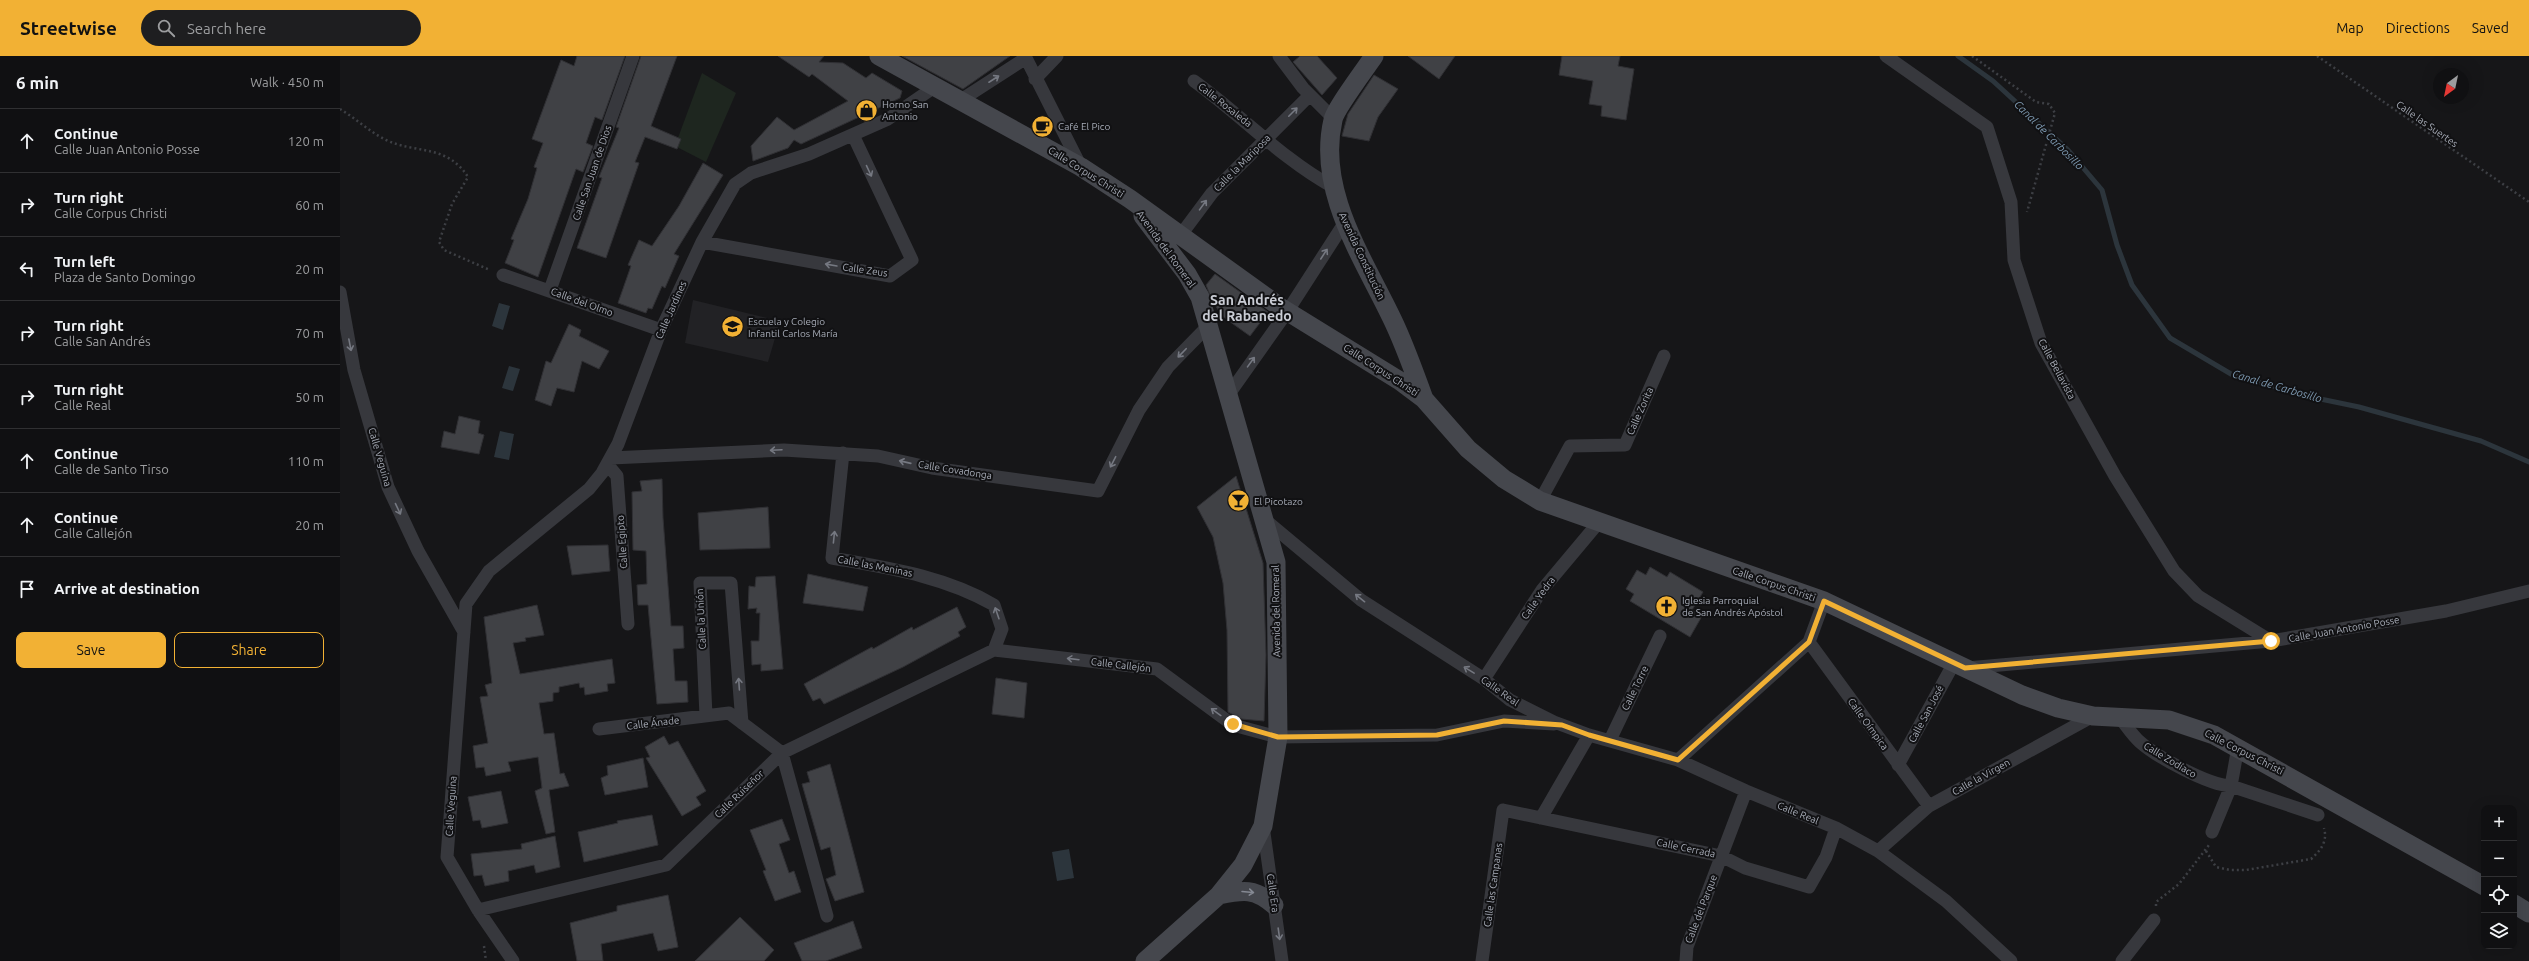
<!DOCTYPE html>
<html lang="en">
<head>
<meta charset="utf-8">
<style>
	body { margin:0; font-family:Ubuntu,sans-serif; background:#1e1e20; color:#f1f3f6 }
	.controls { position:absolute; right:12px; bottom:12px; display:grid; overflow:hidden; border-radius:8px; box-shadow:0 4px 16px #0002 }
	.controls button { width:36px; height:36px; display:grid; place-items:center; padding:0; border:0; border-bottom:1px solid #303032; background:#101012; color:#f1f3f6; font:20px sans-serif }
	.compass { position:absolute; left:2093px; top:12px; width:36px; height:36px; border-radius:50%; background:#101012; box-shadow:0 4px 16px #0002; rotate:213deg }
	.stop { position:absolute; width:12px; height:12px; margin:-9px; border:3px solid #f2b134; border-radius:50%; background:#fff }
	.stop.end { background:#f2b134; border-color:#fff; box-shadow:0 1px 4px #0008 }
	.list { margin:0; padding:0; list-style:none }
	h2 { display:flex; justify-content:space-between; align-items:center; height:52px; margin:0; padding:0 16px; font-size:17px }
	h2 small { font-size:13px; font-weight:400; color:#9c9d9f }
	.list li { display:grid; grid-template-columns:26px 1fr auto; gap:12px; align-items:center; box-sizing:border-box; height:64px; padding:0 16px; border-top:1px solid #303032 }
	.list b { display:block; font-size:15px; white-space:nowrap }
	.list p { margin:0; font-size:13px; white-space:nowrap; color:#9c9d9f }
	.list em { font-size:13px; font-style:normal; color:#9c9d9f }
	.actions { display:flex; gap:8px; padding:12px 16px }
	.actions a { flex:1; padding:9px 0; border:1px solid #f2b134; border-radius:8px; text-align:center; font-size:14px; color:#f2b134 }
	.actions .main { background:#f2b134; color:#111 }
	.icon { flex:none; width:22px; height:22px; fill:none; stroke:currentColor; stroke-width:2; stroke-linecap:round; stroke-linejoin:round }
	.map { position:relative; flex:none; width:2189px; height:905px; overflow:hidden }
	header { display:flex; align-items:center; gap:24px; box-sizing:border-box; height:56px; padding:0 20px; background:#f2b134; color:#111 }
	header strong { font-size:19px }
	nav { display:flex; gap:22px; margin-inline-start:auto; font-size:14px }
	.search { width:280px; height:36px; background:#1e1e20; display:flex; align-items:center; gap:10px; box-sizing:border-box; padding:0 14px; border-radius:22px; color:#9c9d9f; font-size:15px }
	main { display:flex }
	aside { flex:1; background:#101012 }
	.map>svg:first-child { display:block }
	.built { fill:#222225 }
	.green { fill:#1e261f }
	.water { fill:#2c353c }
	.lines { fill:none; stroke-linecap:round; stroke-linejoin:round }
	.stream { stroke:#2c353c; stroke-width:5 }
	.building { fill:#404145; stroke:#303034 }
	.path { stroke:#3d3f44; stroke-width:2.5; stroke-dasharray:2 3; stroke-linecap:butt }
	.street { stroke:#37383d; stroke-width:13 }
	.secondary { stroke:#45474d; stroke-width:19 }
	.oneway { stroke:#757881 }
	.oneway2 { stroke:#858993 }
	.route { stroke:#f2b134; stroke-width:5 }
	.labels { text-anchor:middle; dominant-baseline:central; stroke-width:4; stroke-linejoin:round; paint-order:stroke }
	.poi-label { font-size:10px; fill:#a8adb8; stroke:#111113; text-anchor:start }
	.street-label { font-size:10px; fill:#a8adb8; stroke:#111113 }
	.water-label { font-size:11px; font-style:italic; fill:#7f9bb3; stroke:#111113 }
	.district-label { font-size:14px; font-weight:bold; fill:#c9ccd4; stroke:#111113 }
</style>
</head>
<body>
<header>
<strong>Streetwise</strong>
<div class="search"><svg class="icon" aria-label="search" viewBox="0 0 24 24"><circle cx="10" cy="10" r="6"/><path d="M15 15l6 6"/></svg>Search here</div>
<nav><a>Map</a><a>Directions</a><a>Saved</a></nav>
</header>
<main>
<aside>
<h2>6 min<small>Walk · 450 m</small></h2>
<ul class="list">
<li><svg class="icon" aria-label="ahead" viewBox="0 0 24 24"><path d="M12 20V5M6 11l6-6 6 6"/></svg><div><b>Continue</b><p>Calle Juan Antonio Posse</p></div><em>120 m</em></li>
<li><svg class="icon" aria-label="right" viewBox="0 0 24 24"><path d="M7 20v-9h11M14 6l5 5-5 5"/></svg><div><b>Turn right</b><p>Calle Corpus Christi</p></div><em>60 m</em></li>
<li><svg class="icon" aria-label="left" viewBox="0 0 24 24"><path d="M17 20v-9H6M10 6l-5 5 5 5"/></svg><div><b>Turn left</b><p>Plaza de Santo Domingo</p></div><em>20 m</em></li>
<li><svg class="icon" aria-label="right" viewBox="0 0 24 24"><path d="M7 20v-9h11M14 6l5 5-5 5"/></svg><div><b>Turn right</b><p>Calle San Andrés</p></div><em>70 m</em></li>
<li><svg class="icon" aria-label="right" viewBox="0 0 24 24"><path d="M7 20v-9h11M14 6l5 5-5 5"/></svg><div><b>Turn right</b><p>Calle Real</p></div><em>50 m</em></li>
<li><svg class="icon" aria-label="ahead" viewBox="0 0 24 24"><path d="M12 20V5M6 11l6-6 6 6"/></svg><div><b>Continue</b><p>Calle de Santo Tirso</p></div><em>110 m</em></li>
<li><svg class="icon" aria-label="ahead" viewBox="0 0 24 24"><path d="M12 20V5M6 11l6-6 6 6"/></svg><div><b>Continue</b><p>Calle Callejón</p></div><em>20 m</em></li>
<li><svg class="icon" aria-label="arrive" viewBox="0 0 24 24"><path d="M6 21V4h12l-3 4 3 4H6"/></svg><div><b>Arrive at destination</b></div></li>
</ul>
<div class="actions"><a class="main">Save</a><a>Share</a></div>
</aside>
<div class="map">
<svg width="2189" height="905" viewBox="0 0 2189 905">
	<rect width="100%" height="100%" fill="#161618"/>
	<path class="built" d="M353,244L440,265L428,306L345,287Z"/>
	<path class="green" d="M362,17L396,37L366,106L335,90Z"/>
	<path class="water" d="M159,247L170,250L163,274L152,270Z
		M169,310L180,313L173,335L162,332Z
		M160,375L174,378L169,404L154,401Z
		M729,793L734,822L717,825L712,796Z"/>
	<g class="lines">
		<path class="stream" d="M1618,0L1653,25L1728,94L1762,134L1777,189L1792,229L1830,282L1891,318L1966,340L2019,351L2141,385L2189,406"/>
	</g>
	<path class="building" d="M237,0H285L262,64L255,61L246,87L253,90L243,116L236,113L198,221L165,207L174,184L171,183L188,143L197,112L194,111L203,87L192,83L221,4L234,10Z
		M301,0H337L311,70L341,83L337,93L305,81L295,106L299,107L266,202L237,192L262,122L259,121L279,72L276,71Z
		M438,0H484L479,6L503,7L526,22L532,17L562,35L560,42L461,88L454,84L448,92L413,105L411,90L437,61L454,74L508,45L472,18L469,21Z
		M562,0H670L623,33Z
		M960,0H977L997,22L982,39L953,6Z
		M1068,0H1115L1099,23Z
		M1222,0H1280L1278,10L1294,13L1286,64L1261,60L1262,50L1249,48L1253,25L1219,19Z
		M1034,19L1058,33L1038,61L1029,85L1002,80L1008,58Z
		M363,107L383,119L334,198L339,200L325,232L322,230L312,253L308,252L306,257L278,247L291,210L288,209L299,184L312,190L339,150Z
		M875,218L928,256L910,280L882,260L872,244L866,229Z
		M229,268L241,274L239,280L269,295L259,313L242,305L234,336L217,332L211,350L195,344L206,305L211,307Z
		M119,360L140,365L138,377L144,379L139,398L101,391L104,375L115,378Z
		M896,420L923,507L926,599L924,665L901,663L888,656L887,574L883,527L873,481L857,451Z
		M322,423L323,462L331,570H343L344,592L333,593L335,625H347L348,646L317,648L308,549H298L297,529L307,528L306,495L293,494L292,436L302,435L300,425Z
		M428,451L430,492L360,494L358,457Z
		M268,489L270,515L232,519L227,490Z
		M1310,511L1327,521L1330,516L1363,536L1352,554L1362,560L1350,581L1290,545L1294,538L1286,533L1297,514L1306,519Z
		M468,518L528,531L523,555L463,547Z
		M435,520L443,613L421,615V608L412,609L411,585H419L420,557H416L417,552L408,553L409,530L415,531L416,521Z
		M197,549L204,579L185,582L186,585L173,587L180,618L272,603L275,627L267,628L268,635L245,639L244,631L240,632L239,627L219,631V636L213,637V645L199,647L204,678L214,677L220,718L224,717L229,730L209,734L215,776L206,778L195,735L202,732L198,701L168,706L171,715L146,720L144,711L136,712L133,690L148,687L140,641L148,640L145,629L152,627L144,561Z
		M617,551L626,571L618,576L620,580L563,611L484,648L480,642L473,645L464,628L532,591L533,593L572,571L573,574Z
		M656,622L687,627L684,662L652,658Z
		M324,680L329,689L338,685L366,735L356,741L361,749L342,760L306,702L310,701L305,691Z
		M303,702L308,731L265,739L261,722L268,719L267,710Z
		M490,708L524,836L495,845L486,823L496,819L490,791L481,794L462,728L470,726L467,716Z
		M161,735L168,767L142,772L140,764L133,765L128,741Z
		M312,759L318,789L244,806L238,776L278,767L277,765Z
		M442,763L450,784L439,788L449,817L454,815L461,836L435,845L423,815L426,814L410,774Z
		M215,780L220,811L196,817L194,809L168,815L169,825L145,830L142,819L134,820L131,798L182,793L181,788Z
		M328,839L338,891L318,895L313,877L261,888L263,905H237L230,867L277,855V850Z
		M400,861L434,894L424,905H355Z
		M513,865L522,892L486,905H462L454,887Z"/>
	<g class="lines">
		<path class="path" d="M1632,0L1696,46L1709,48L1715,57L1687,156
			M1977,0L2189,146
			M0,53C15,62 30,76 46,84C76,98 107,88 128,121L112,148L99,186L104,194L150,214
			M1866,795L1876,811L1890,814H1906L1971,803C1980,795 1988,786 1984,772
			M1816,850V846L1839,828L1869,789
			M144,890L146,905"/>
		<path class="street" d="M685,0L741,111
			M939,0L963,32L993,62
			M1546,0L1647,71L1671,146L1674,204L1701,287L1775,420L1834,515L1858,540L1931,585
			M695,23L717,0
			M854,25C901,59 942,103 993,131
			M621,44L686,2
			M840,180L872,137L970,39
			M362,186L550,220L572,204L513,79
			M163,219L321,274
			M210,234L293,0
			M0,236L14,314L48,431L78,495L124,576
			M889,338L947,256L1005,166
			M503,397L492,502C548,512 604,520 654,549L662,573L654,594
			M271,402L444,394L538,400L592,412L758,435L799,354L828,311L869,269
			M267,408L277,420L288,568
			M1200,445L1230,390L1285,389L1324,300
			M924,463L1021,544L1144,623L1170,644L1214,666L1249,679L1338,704L1406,735L1496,772L1538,795L1606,845L1671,905
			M1469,586L1589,750
			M654,594L817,613L893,669L938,681L1097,679L1164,665L1214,668
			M1627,612L1931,585L2106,555L2189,535
			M1144,623L1202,534L1259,466
			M366,660L360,527H391L402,667
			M1780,662C1786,669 1792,679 1800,686C1817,701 1868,729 1891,730L1898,691
			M259,673L389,657L442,697L487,860
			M1270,684L1320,580
			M1338,704L1469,586L1484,545
			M1558,709L1614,607
			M1201,762L1249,679
			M923,770L942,905
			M1872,776L1891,730L1978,759
			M1538,795L1589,750L1753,660
			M138,854L326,809L442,697L654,594
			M173,905L138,854L107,801L126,548L149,515L249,433L262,417L278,388L321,274L362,186L395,128L411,117L469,98L548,63L596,30
			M1142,905L1163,754L1381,800L1405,812L1469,831L1486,801L1496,772
			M1346,905L1347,891L1406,735
			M1782,905L1814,864"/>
		<path class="secondary" d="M539,0L741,111L790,143L940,251L1060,325L1084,343L1128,393L1164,423L1200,445L1484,545L1682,639L1718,652L1753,660L1829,664L1874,679L2144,830
			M1034,0C1026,12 995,53 993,64C976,137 1026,206 1055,269C1066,293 1075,318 1084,343
			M803,160L847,218L860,241L936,506L938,681L923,770L903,809L879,839L805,905
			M879,839C903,834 915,832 934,849
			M2174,848L2189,857"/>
	</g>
	<defs><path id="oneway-shaft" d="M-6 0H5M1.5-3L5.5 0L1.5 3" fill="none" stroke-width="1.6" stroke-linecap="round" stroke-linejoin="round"/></defs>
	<g class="oneway">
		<use href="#oneway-shaft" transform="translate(654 23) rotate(-33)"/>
		<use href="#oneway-shaft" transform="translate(953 56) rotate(-45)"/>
		<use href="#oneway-shaft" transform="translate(529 115) rotate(65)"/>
		<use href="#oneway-shaft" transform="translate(863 149) rotate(-54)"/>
		<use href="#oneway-shaft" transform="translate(984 198) rotate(-57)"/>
		<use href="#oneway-shaft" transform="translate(491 209) rotate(-170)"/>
		<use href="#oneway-shaft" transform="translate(10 289) rotate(79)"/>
		<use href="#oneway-shaft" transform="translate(842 297) rotate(134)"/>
		<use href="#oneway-shaft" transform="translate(911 306) rotate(-54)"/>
		<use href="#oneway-shaft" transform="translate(436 394) rotate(177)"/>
		<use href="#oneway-shaft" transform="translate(565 406) rotate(-167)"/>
		<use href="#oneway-shaft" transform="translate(773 406) rotate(117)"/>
		<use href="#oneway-shaft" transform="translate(58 453) rotate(65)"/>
		<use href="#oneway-shaft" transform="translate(494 481) rotate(-84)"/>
		<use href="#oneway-shaft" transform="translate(1020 542) rotate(-141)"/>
		<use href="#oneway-shaft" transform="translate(657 557) rotate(-109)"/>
		<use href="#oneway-shaft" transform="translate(733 603) rotate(-173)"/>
		<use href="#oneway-shaft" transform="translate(1129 614) rotate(-149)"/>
		<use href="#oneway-shaft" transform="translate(399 628) rotate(-94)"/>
		<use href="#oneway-shaft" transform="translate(876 656) rotate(-144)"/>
		<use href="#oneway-shaft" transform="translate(939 878) rotate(82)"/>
	</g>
	<use class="oneway2" href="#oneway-shaft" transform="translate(908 836) rotate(5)"/>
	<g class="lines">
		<path class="route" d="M893,668L938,681L1097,679L1164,665L1222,669L1249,679L1338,704L1469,586L1484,545L1625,612L1931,585"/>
	</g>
	<defs>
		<symbol id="shop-disc" viewBox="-11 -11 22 22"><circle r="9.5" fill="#f2b134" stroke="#111113"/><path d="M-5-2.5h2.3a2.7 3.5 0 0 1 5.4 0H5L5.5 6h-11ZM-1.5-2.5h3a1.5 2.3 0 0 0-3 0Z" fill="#111"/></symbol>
		<symbol id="cafe-disc" viewBox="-11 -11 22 22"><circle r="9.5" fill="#f2b134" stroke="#111113"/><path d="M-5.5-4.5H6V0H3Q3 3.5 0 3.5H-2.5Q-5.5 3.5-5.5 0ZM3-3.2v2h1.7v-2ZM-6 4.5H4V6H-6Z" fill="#111"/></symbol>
		<symbol id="school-disc" viewBox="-11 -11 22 22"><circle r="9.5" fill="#f2b134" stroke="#111113"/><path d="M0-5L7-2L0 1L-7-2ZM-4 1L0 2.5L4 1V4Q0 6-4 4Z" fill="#111"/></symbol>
		<symbol id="bar-disc" viewBox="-11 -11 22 22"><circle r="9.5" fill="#f2b134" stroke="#111113"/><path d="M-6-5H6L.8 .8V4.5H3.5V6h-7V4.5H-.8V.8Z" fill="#111"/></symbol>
		<symbol id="church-disc" viewBox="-11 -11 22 22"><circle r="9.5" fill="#f2b134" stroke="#111113"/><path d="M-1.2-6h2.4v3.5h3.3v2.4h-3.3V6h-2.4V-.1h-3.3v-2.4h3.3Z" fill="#111"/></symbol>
	</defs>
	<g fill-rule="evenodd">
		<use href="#shop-disc" x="514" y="42" width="25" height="25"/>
		<use href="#cafe-disc" x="690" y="58" width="25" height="25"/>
		<use href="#school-disc" x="380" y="258" width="25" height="25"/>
		<use href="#bar-disc" x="886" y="432" width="25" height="25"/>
		<use href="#church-disc" x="1314" y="538" width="25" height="25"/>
	</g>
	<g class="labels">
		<g class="poi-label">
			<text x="542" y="48">Horno San<tspan x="542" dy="12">Antonio</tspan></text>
			<text x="718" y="70">Café El Pico</text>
			<text x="408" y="265">Escuela y Colegio<tspan x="408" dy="12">Infantil Carlos María</tspan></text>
			<text x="914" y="445">El Picotazo</text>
			<text x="1342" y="544">Iglesia Parroquial<tspan x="1342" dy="12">de San Andrés Apóstol</tspan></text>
		</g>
		<g class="street-label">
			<text transform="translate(885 49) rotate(38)">Calle Rosaleda</text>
			<text transform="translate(2087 68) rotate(35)">Calle las Suertes</text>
			<text transform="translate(902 107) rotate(-45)">Calle la Mariposa</text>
			<text transform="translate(746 116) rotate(32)">Calle Corpus Christi</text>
			<text transform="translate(252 117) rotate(-71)">Calle San Juan de Dios</text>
			<text transform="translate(826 193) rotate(54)">Avenida del Romeral</text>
			<text transform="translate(1022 200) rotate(65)">Avenida Constitución</text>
			<text transform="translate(525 214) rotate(8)">Calle Zeus</text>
			<text transform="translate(242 246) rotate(20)">Calle del Olmo</text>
			<text transform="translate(331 254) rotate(-66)">Calle Jardines</text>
			<text transform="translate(1717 313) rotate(62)">Calle Bellavista</text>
			<text transform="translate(1041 314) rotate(33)">Calle Corpus Christi</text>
			<text transform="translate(1300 355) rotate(-66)">Calle Zorita</text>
			<text transform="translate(40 401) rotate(74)">Calle Veguina</text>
			<text transform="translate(615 414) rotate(9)">Calle Covadonga</text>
			<text transform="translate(282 486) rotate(-94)">Calle Egipto</text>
			<text transform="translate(535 510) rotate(11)">Calle las Meninas</text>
			<text transform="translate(1434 528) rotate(19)">Calle Corpus Christi</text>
			<text transform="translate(1198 542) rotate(-54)">Calle Yedra</text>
			<text transform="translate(936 555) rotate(-91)">Avenida del Romeral</text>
			<text transform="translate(361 563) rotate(-93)">Calle la Unión</text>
			<text transform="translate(2004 573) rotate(-10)">Calle Juan Antonio Posse</text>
			<text transform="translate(781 609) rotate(7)">Calle Callejón</text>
			<text transform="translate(1295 632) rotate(-64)">Calle Torre</text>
			<text transform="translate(1160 635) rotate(35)">Calle Real</text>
			<text transform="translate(1586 658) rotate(-62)">Calle San José</text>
			<text transform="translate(313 667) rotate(-7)">Calle Ánade</text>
			<text transform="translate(1528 668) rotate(54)">Calle Oímpica</text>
			<text transform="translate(1904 696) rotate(27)">Calle Corpus Christi</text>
			<text transform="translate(1830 704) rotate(31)">Calle Zodíaco</text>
			<text transform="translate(1641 721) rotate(-29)">Calle la Virgen</text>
			<text transform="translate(399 738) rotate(-44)">Calle Ruiseñor</text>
			<text transform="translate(111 750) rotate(-86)">Calle Veguina</text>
			<text transform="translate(1458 757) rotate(22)">Calle Real</text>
			<text transform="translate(1346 792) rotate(12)">Calle Cerrada</text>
			<text transform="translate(1153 829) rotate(-82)">Calle las Campanas</text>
			<text transform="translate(933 837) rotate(82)">Calle Era</text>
			<text transform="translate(1361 853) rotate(-69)">Calle del Parque</text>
		</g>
		<g class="water-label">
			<text transform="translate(1709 79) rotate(45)">Canal de Carbosillo</text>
			<text transform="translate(1937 330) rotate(16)">Canal de Carbosillo</text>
		</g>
		<g class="district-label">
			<text x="907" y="244">San Andrés<tspan x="907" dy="16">del Rabanedo</tspan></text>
		</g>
	</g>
</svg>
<div class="controls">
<button>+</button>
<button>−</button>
<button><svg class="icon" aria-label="locate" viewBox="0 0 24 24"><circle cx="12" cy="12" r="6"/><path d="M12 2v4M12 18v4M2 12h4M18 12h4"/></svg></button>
<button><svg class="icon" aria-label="layers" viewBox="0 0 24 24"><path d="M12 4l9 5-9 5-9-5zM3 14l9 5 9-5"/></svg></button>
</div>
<svg class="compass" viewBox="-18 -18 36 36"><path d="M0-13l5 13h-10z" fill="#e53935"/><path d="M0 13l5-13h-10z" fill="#9c9d9f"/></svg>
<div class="stop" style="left:1931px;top:585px"></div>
<div class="stop end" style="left:893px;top:668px"></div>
</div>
</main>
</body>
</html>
